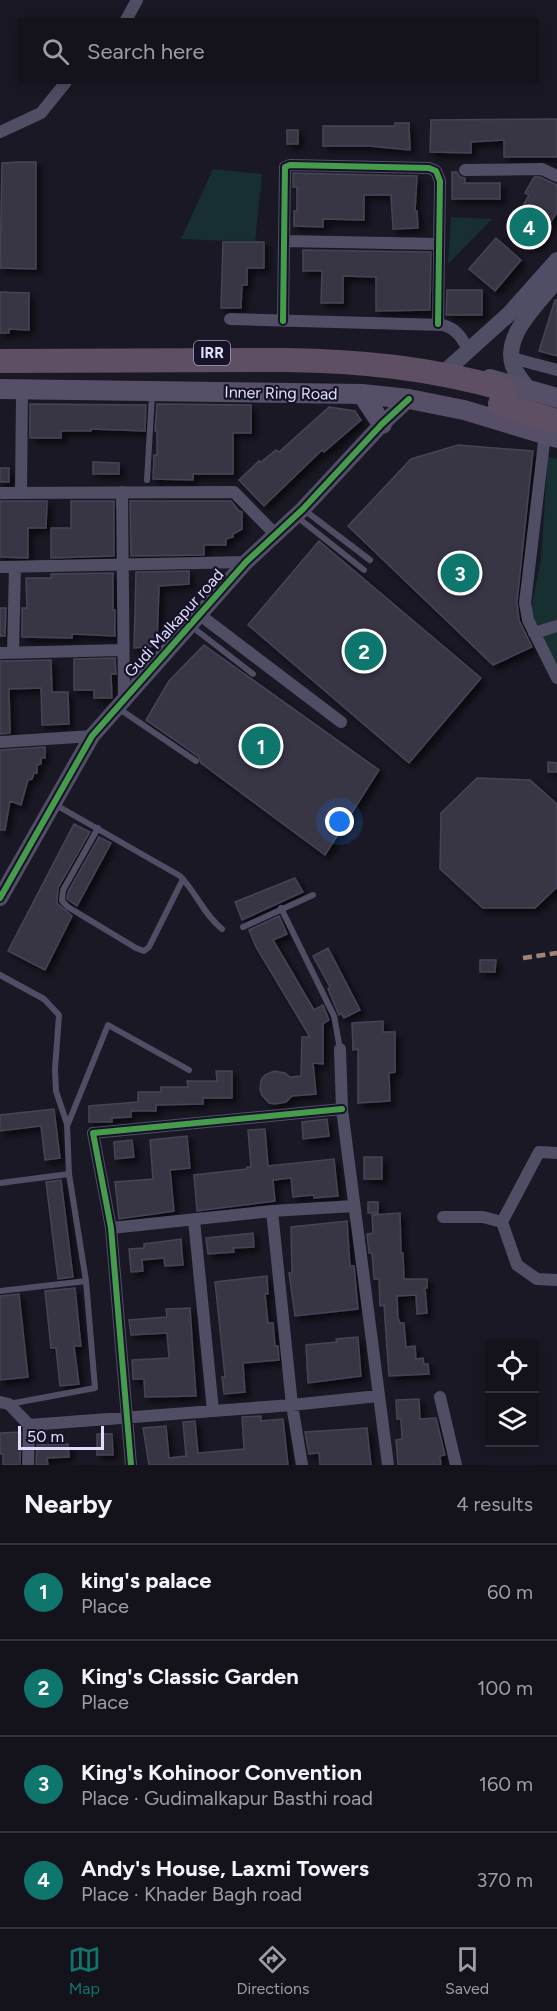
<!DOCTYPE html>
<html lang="en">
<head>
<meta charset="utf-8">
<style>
	body { margin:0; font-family:Figtree,sans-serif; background:#1d1b24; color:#f1f3f6 }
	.controls { position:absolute; right:18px; bottom:18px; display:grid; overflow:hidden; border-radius:0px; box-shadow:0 3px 15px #0003 }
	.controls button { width:54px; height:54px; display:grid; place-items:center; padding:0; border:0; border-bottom:2px solid #33323a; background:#14121b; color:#f1f3f6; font:30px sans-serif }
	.scale { position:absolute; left:18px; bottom:15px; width:86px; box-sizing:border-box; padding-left:6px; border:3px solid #e1ddfd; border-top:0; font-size:16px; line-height:21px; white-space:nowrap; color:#e1ddfd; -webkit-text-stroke:4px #161329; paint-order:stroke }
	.you { position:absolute; left:340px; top:822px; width:21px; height:21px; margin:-15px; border:4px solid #fff; border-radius:50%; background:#1a73e8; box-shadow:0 0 0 9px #1a73e833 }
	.badge { display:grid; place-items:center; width:39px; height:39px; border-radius:50%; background:#0f766e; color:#fff; font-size:20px; font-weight:700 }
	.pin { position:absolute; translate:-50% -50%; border:3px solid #fff; box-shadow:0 2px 6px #0006 }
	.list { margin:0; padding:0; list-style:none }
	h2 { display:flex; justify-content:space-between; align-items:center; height:78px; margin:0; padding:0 24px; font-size:26px }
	h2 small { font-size:20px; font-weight:400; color:#9d9ea3 }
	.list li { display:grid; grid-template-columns:39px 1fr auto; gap:18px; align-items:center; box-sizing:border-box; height:96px; padding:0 24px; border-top:2px solid #33323a }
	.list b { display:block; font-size:22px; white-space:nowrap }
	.list p { margin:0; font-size:20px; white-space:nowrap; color:#9d9ea3 }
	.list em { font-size:20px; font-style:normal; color:#9d9ea3 }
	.icon { flex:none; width:33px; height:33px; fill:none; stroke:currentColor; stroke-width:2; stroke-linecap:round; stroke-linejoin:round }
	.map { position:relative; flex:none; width:557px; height:1465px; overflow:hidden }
	.search { position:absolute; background:#14121b; box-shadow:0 3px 15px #0003; left:18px; right:18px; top:18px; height:66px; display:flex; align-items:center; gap:15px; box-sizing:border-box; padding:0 21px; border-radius:0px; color:#9d9ea3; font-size:22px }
	.sheet { height:462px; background:#14121b }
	nav { display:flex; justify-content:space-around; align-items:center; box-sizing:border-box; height:84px; border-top:2px solid #33323a; background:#14121b; font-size:16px; color:#9d9ea3 }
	nav a { display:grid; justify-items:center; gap:3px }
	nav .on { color:#0f766e }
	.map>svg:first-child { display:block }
	.green { fill:#172f30 }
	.building { fill:#393645; stroke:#474356; stroke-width:1.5; filter:url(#shadow) }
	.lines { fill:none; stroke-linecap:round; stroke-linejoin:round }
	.service { stroke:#4f4e64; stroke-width:6 }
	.minor { stroke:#4f4e64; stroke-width:12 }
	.tertiary { stroke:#4f4e64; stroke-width:16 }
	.primary { stroke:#574f68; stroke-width:20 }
	.motorway { stroke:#5f4f64; stroke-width:24 }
	.motorway-bridge { stroke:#5f4f64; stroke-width:24 }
	.quiet { stroke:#a18479; stroke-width:4.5; stroke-dasharray:9 4.5; stroke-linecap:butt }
	.cycleway-casing { stroke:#161329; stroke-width:10 }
	.cycleway { stroke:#469c4c; stroke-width:6 }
	.labels { text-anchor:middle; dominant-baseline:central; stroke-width:4.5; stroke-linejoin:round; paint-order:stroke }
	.shield { fill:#161329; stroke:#a4a0bd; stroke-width:1.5 }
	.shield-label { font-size:15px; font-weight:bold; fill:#e1ddfd }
	.street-label { font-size:16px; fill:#e1ddfd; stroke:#161329 }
</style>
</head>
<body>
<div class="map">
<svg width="557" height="1465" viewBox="0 0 557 1465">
	<defs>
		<filter id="shadow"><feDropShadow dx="4.5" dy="4.5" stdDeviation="3" flood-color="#0009"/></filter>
	</defs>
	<rect width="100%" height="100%" fill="#1a1824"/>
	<path class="green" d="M213,169L262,174L255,242L181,239Z
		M451,217L492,219L448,264Z
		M548,457L557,459V677L530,614L541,560Z"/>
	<path class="building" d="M557,119V157H504V140L471,142V153L430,152L431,120Z
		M395,123H409L410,150L369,146H323V126H395Z
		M287,130H298V144H287Z
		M19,162H36V269L0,268L2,163Z
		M452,172H457L460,177L465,178V183H500V199H452Z
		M293,173L417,176L415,211H417L418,228L393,229L391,195H364V220L323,219V227L294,226V211H297V187H293Z
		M534,177H540L557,185V212L536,246L509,230L529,195L525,193Z
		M496,238L521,260L495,291L469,269Z
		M223,242H264V268H247V285H242L241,308H221Z
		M303,250L431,252L430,310L376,311V277L343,276V303H321L322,271H303Z
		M447,290H482V315H446Z
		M0,292L29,293V330L9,329V333H0Z
		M555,300H557V356L539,351Z
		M30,404L146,405L145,431L91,429V431H61V438H30Z
		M157,404L251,405V433H233V474H193V480L153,479L154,455H157V431H155Z
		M329,407L355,411L361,420L324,452L322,450L264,506L239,480L259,461L261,462L276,450L279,452Z
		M458,445L533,451L517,602L519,620L532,647L493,665L348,526L411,459Z
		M93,462L119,463V474H93Z
		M0,468H9V482H0Z
		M0,501H47L46,528H28V558L0,557Z
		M71,501H114V556L51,558V528H71Z
		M130,501H231L239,511L242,512V529L233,534V537L226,539V545H204V555L131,556Z
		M319,541L481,678L409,763L248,625Z
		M189,571V584L159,586L157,646L134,648L136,572Z
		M113,573V610H115V636L72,634V638L22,637V608H27L26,578H51V574Z
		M0,608H6L5,636H0Z
		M204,645L379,770L325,855L201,763L199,757L146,720L169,681Z
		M115,658L116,674H111L112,698H94V690H74V659Z
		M51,660L52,692H68L69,724L42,725L41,688L9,689L10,733L0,734V661Z
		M45,747V758H41V764L37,765V773H34L32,779L28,780L21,805L10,801L5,830H0V750Z
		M548,762L557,763V772H548Z
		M477,778L530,780L557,804V887L535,908H483L440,869L441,813Z
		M74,824L90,832L58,888L57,903L72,916L45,970L8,951Z
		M99,837L111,843L77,906L67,899L68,892Z
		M295,878L303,892L242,920L235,902Z
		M279,916L287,934L273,940L314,1010L323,1005L329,1020L323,1024V1064L313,1063L316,1094L292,1096L286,1102L275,1104L269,1103L262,1095L260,1090L261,1080L265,1075L274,1071L285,1073L290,1077L301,1076L302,1037H310L256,947L249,930Z
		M328,948L360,1010L344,1018L341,1013L339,1015L328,989L330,987L313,956Z
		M480,960H496L495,972H480Z
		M383,1021V1032H395V1072L389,1073L390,1101L358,1103V1049L353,1050L352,1023Z
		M216,1071H232V1098H203V1104L156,1105V1111H131V1117L112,1118V1122H89V1106L138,1102V1092H161V1087H188L187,1081H217Z
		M54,1109L60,1158L45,1160L41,1126L0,1131V1115Z
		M327,1119L329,1136L303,1139L302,1122Z
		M265,1129L268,1166L334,1159L338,1196L314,1198V1195L293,1197L291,1178L273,1180L275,1201L197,1211L194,1175L247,1169V1167H251L248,1130Z
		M187,1136L190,1168L170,1170L174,1211L119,1219L115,1182L153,1179L150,1140Z
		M132,1140L134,1157L115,1159L114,1142Z
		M364,1157H382V1179H364Z
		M61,1180L73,1277L58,1279L46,1182Z
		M368,1202H378V1213H368Z
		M400,1213L401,1253H403L404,1279H427V1288H425L427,1313L417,1314L416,1295L397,1296L398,1318L400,1323H404L406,1347L415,1346L416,1359L423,1358L424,1364H428L429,1374L389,1376L384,1305L380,1306L379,1279H374L372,1253H369L367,1234L373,1233L372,1215Z
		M347,1221L350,1266H354L358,1309L295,1316L289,1273H292L291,1227Z
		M253,1233L254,1247L233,1248L234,1252L208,1254L206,1238Z
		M181,1239L183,1265L165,1266L164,1258L142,1260L143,1271L131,1272L129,1249L144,1248V1244Z
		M267,1276L268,1294H265L268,1323H273L275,1346H278L279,1360L243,1363L245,1392L224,1394L222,1377H225L215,1282Z
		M75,1288L81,1346H74L79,1384L60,1386L56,1348H51L45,1291Z
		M19,1294L28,1377L0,1380V1296Z
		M190,1308L196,1396L145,1397L144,1379H133L132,1360L169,1358L167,1333L131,1335L129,1320L167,1317L166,1309Z
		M358,1337L361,1376L308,1383L306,1345L337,1342L336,1339Z
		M419,1399L420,1419L436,1418L445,1455L440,1456L441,1465H398L396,1440L402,1439L401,1419H397L396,1400Z
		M261,1416V1421L283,1419L288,1465H149L143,1428L166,1426L169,1458L186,1456L183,1422L195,1421L198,1453L244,1449L242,1417Z
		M367,1428L371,1465H320L319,1453L309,1454L305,1432Z
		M21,1432L20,1465H3V1454H0V1433Z
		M97,1434H112L113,1455H97Z
		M68,1444L69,1457L47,1458L48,1465H36L37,1445Z"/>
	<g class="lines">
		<path class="service" d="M147,480L152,394
			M303,509L370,560
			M296,516L364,570
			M191,626L253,674
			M118,708L196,761
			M56,805L180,876C196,892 204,915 222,929
			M98,828L63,890L62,901L68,907L136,948L144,951L149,947L183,879
			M281,908L334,1016L340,1049
			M243,927L313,895
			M0,975L44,999L59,1015L55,1069L56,1091L67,1124L69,1174L86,1281L95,1388L9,1404
			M68,1124L108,1025L189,1070
			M0,1183L69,1174
			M0,1291L86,1281"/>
		<path class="minor" d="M126,20L137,0
			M0,132L41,113L66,82
			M465,170L542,169L557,176
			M284,241L439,244
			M230,319L443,325C457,329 462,338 469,351
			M283,321L285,167L290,165L429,168L436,171L440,181L438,324
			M512,358L557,370
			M545,434L525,603L528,620L557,678
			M122,492L124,700
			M0,493L234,492L275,534
			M21,493L22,390
			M0,567L246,562
			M200,615L341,722
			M534,633L557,626
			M13,652L15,567
			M0,653L122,650
			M0,742L92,736
			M340,1049L342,1109L388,1465
			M272,1211L292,1405L302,1465
			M443,1217H483L502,1222L517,1265L537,1279L557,1280
			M194,1220L213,1410
			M502,1222L539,1152L557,1153
			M111,1228L272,1211L354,1206
			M440,1397L456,1465
			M0,1402L9,1404L29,1425L292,1405L378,1396
			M28,1465L29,1425
			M131,1465L111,1228L93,1133L342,1109"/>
		<path class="tertiary" d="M449,368L509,314L557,260
			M529,390C524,383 517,375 513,366C502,335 540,302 557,280
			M0,898L92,736L246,562L303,509L382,424L409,399"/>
		<path class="primary" d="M490,379L557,398
			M0,389L362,394L409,399L464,410L557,438
			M362,394L382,424"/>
		<path class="motorway" d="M0,361L285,360
			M500,404L557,421"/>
		<path class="motorway-bridge" d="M285,360C361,361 430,368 504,389"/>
		<path class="quiet" d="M523,958L557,953"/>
		<defs>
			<path id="cycleway" d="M283,321L285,167L290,165L429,168L436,171L440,181L438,324
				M0,898L92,736L246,562L303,509L382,424L409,399
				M131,1465L111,1228L93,1133L342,1109"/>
		</defs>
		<use href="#cycleway" class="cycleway-casing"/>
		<use href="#cycleway" class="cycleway"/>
	</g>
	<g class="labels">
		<rect class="shield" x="194" y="341" width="36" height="24" rx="4.5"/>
		<g class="shield-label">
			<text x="212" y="353">IRR</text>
		</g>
		<g class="street-label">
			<text transform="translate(281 393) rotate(1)">Inner Ring Road</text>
			<text transform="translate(174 623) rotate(-48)">Gudi Malkapur road</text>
		</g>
	</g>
</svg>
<div class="controls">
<button><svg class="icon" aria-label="locate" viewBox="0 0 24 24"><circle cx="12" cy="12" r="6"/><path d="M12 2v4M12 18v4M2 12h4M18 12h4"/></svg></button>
<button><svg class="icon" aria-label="layers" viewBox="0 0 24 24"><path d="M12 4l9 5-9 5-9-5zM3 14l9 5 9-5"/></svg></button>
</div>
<div class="scale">50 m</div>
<div class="you"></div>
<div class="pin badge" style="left:261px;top:746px">1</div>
<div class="pin badge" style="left:364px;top:651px">2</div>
<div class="pin badge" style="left:460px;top:573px">3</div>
<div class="pin badge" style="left:529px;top:227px">4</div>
<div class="search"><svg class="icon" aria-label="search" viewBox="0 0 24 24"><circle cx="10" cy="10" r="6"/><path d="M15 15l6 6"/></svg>Search here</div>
</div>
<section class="sheet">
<h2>Nearby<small>4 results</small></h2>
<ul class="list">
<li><span class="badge">1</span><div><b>king's palace</b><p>Place</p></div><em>60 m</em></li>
<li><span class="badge">2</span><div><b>King's Classic Garden</b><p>Place</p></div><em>100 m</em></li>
<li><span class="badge">3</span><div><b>King's Kohinoor Convention</b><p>Place · Gudimalkapur Basthi road</p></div><em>160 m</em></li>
<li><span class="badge">4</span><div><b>Andy's House, Laxmi Towers</b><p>Place · Khader Bagh road</p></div><em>370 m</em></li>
</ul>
</section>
<nav>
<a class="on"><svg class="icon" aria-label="map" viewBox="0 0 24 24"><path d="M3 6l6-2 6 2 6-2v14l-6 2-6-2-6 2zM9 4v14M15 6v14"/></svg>Map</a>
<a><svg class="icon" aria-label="directions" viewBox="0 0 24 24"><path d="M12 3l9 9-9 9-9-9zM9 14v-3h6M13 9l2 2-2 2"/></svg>Directions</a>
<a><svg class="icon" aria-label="saved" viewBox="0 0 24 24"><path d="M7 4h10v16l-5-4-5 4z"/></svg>Saved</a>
</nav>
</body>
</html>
